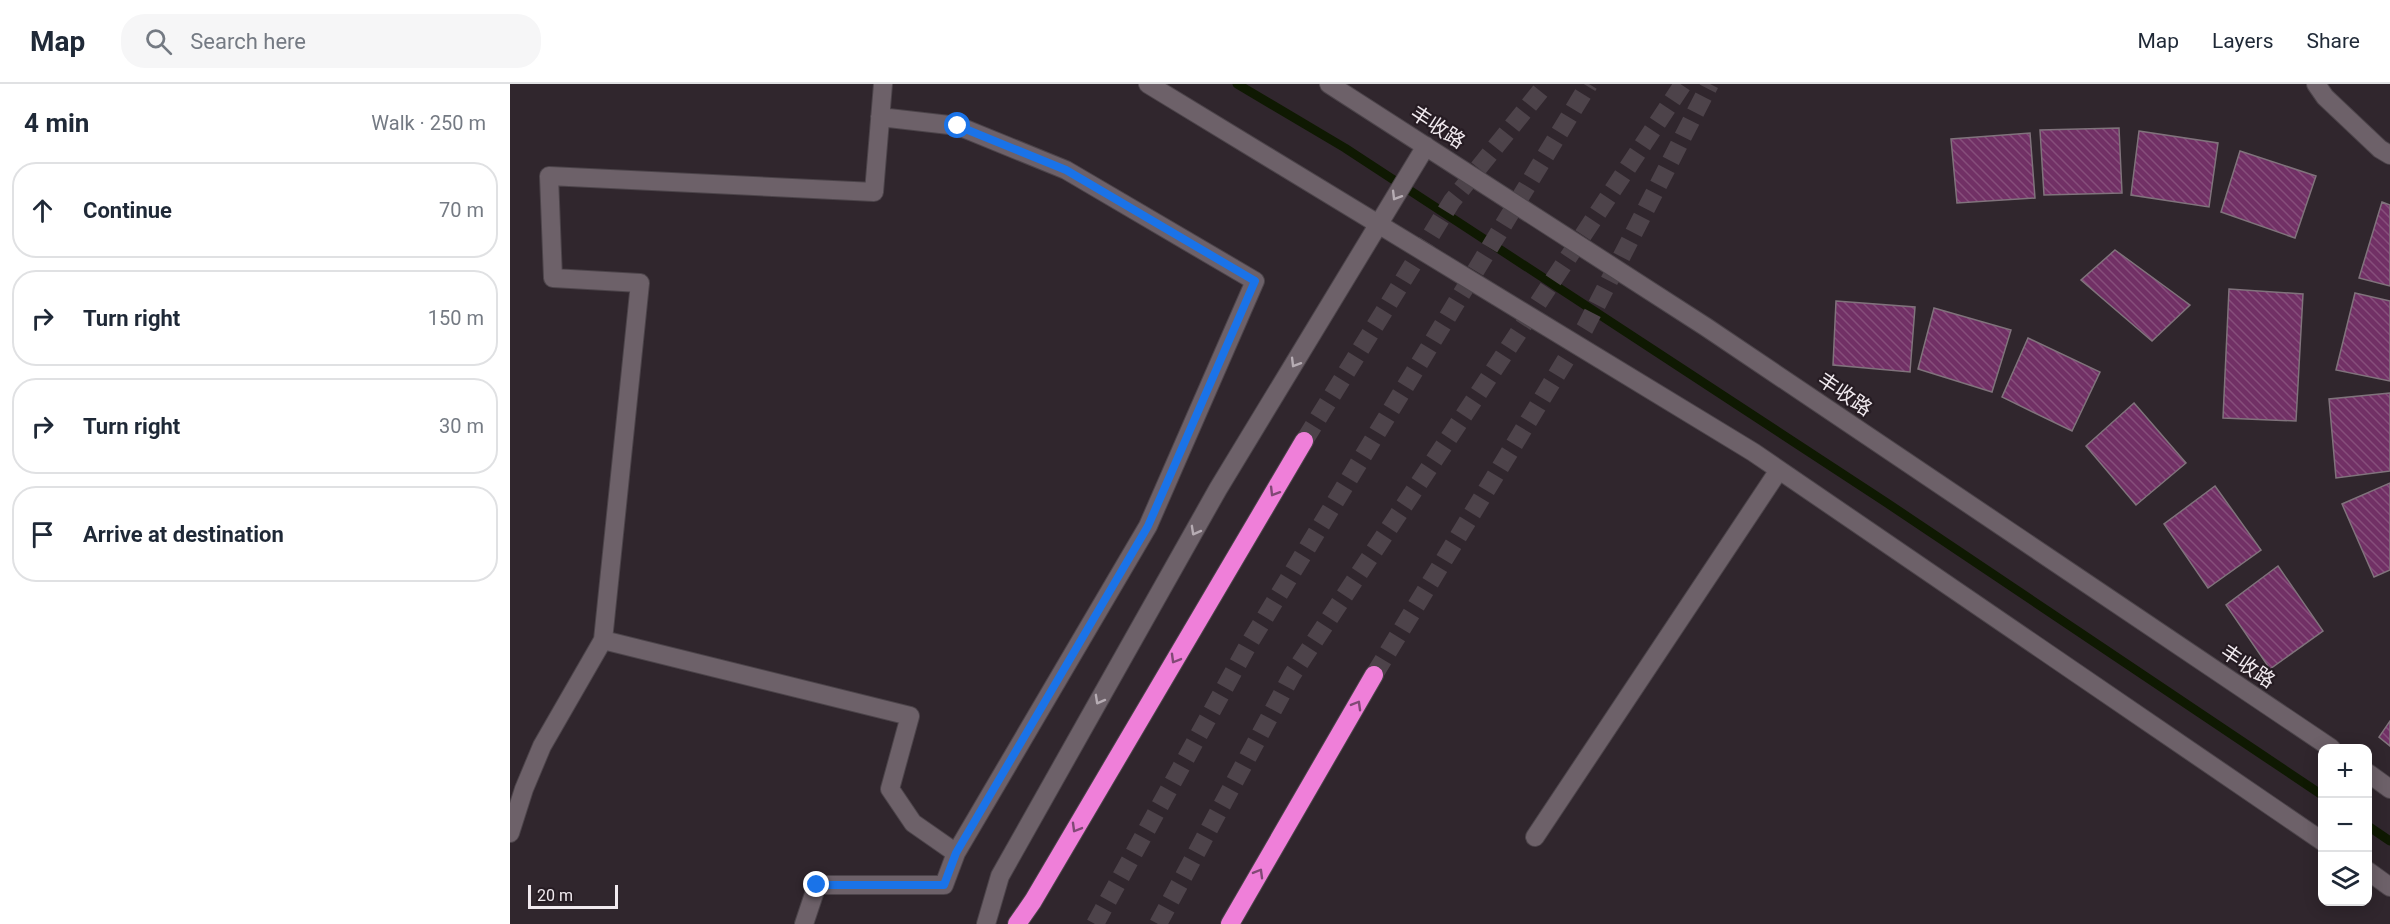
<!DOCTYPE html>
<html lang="en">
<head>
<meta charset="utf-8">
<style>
	body { margin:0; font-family:Roboto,"Noto Sans SC",sans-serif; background:#f6f6f7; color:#1f2937 }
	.controls { position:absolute; right:18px; bottom:18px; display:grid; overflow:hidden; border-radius:12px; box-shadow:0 3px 15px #0003 }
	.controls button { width:54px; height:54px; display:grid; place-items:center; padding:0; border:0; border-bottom:2px solid #e0e1e3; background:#fff; color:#1f2937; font:30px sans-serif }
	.scale { position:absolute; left:18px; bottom:15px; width:90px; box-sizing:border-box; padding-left:6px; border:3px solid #f1eaef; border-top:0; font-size:16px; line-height:21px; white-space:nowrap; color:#f1eaef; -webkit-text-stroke:4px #261c23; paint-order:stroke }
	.stop { position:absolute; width:18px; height:18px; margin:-14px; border:4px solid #1a73e8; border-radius:50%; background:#fff }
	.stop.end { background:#1a73e8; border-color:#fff; box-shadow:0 2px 6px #0008 }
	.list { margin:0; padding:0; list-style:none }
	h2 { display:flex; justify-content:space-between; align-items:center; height:78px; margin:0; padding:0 24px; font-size:26px }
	h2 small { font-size:20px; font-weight:400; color:#747a83 }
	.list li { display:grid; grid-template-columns:39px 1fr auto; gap:18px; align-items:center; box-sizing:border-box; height:96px; margin:0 12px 12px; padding:0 12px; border:2px solid #e0e1e3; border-radius:24px }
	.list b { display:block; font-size:22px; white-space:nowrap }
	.list em { font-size:20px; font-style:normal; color:#747a83 }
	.icon { flex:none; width:33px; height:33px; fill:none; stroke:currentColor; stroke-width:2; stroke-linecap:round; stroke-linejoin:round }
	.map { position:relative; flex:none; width:1880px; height:840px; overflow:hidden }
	header { display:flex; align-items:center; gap:36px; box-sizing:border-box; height:84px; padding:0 30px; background:#fff; border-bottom:2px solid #e0e1e3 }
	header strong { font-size:28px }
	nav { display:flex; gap:33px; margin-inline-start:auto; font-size:21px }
	.search { width:420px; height:54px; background:#f6f6f7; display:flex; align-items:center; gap:15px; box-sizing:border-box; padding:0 21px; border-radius:24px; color:#747a83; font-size:22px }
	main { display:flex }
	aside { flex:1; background:#fff }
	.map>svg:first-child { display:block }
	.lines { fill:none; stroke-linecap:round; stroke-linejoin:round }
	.stream { stroke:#0f1902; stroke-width:9 }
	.building { fill:url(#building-back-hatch); stroke:#80737c; stroke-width:1.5 }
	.highway-tunnel { stroke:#4d434a; stroke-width:18; stroke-dasharray:18 9; stroke-linecap:butt }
	.minor-casing { stroke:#4c444a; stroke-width:20 }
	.highway-casing { stroke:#4c444a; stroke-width:20 }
	.minor { stroke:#6d6169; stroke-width:18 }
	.highway { stroke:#ef7fd9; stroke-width:18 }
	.oneway { stroke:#b6acb3 }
	.oneway2 { stroke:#804975 }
	.route { stroke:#1a73e8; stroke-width:8 }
	.labels { text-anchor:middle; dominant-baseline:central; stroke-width:4.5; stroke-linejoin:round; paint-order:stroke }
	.street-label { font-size:20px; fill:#f1eaef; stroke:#261c23 }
</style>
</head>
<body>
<header>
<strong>Map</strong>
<div class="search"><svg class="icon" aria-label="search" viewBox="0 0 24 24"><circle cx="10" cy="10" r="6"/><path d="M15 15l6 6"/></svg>Search here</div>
<nav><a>Map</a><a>Layers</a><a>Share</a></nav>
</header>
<main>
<aside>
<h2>4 min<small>Walk · 250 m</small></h2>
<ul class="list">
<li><svg class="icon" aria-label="ahead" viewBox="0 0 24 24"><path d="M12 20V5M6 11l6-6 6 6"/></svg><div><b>Continue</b></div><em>70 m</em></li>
<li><svg class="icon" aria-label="right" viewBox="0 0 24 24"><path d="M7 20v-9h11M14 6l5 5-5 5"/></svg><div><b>Turn right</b></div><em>150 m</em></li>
<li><svg class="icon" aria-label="right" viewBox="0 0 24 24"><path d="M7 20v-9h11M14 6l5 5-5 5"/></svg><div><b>Turn right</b></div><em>30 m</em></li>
<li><svg class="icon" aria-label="arrive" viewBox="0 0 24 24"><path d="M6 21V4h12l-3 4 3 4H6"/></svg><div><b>Arrive at destination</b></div></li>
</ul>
</aside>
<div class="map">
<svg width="1880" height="840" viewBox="0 0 1880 840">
	<defs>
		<pattern id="building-back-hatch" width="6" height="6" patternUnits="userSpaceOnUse" patternTransform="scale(1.5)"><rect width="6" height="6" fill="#713065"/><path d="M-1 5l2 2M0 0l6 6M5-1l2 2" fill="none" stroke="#864e7b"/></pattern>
	</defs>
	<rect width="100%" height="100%" fill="#30262d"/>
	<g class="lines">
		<path class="stream" d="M727,0L835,64L1377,419L1812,711
			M1858,742L1880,757"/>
	</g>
	<path class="building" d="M1609,44L1612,109L1534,111L1530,46Z
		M1629,47L1708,59L1699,123L1621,111Z
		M1520,49L1525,114L1447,119L1441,55Z
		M1730,67L1806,92L1785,154L1711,128Z
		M1872,118L1880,121V202L1849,194Z
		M1605,166L1680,221L1642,257L1571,196Z
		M1719,205L1793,210L1786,337L1713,334Z
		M1845,209L1880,217V297L1826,286Z
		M1326,217L1405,223L1400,288L1323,281Z
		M1424,224L1501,246L1482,308L1408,285Z
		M1518,254L1590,288L1562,347L1492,313Z
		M1880,309V387L1826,394L1819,315Z
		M1624,319L1676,379L1626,421L1576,362Z
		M1880,399V486L1864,493L1832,420Z
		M1705,402L1751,466L1698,504L1654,440Z
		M1768,482L1813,547L1760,585L1716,521Z
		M1880,637V662L1869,653Z"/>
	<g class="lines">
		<path class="highway-tunnel" d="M794,357L942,117L1036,0
			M864,591L1075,244L1200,0
			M585,840L737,563L1079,0
			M648,840L782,591L1173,0"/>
		<defs>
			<path id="minor" d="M638,0L1243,368L1812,757
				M819,0L1196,243L1821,664
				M1806,0L1815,13L1870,65L1880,71
				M370,33L448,42L556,86L745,197L638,442L446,769
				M1858,689L1880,705
				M0,749L14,705L32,662L93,556
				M1025,753L1269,386
				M1858,787L1880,803
				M294,840L307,801H434L446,769L403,739L380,705L400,632L93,556L130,199L43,194L39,92L364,108L373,0
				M476,840L490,792L708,405L916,62"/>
			<path id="highway" d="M507,840L523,817L794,357
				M720,840L864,591"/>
		</defs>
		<use href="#minor" class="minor-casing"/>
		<use href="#highway" class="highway-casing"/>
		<use href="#minor" class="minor"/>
		<use href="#highway" class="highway"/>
	</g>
	<defs><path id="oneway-chevron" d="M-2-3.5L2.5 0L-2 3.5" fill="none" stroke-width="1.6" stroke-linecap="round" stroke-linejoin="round" transform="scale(1.5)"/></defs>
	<g class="oneway">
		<use href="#oneway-chevron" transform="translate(886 112) rotate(121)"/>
		<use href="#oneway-chevron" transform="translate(785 279) rotate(121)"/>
		<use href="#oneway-chevron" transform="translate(685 447) rotate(119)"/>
		<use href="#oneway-chevron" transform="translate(589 616) rotate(119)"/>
	</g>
	<g class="oneway2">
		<use href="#oneway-chevron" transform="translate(764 408) rotate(121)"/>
		<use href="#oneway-chevron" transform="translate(665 575) rotate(120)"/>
		<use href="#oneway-chevron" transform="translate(847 621) rotate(-60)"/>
		<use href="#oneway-chevron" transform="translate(566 744) rotate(120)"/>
		<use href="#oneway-chevron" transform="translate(749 789) rotate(-60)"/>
	</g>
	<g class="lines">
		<path class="route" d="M307,801H434L446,769L638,442L745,197L556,86L448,42"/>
	</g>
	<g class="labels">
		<g class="street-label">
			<text transform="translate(928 43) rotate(33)">丰收路</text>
			<text transform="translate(1335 310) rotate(34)">丰收路</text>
			<text transform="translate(1738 582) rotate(34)">丰收路</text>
		</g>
	</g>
</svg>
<div class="controls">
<button>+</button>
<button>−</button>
<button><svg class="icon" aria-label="layers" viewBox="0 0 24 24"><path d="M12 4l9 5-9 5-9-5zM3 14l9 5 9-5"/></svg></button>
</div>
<div class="scale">20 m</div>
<div class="stop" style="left:448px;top:42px"></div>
<div class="stop end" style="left:307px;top:801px"></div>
</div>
</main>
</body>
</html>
